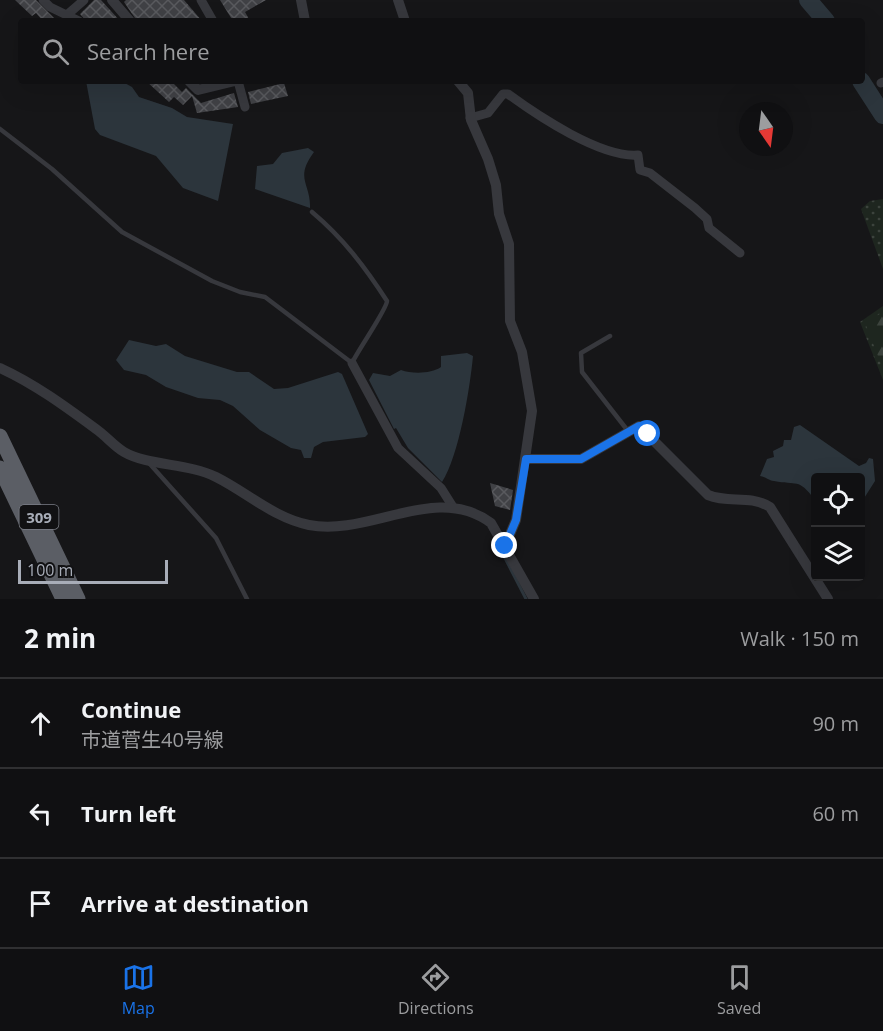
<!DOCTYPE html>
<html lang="en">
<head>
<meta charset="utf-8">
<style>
	body { margin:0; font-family:"Open Sans","Noto Sans JP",sans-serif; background:#1e1e20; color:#f1f3f6 }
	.controls { position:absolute; right:18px; bottom:18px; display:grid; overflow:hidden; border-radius:6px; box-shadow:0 6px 24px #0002 }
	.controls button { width:54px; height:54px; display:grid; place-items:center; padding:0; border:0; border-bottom:2px solid #303032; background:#101012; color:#f1f3f6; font:30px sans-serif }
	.compass { position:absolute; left:739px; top:102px; width:54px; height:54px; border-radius:50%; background:#101012; box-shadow:0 6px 24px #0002; rotate:166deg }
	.scale { position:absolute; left:18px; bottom:15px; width:150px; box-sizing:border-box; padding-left:6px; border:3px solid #a8adb8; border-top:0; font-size:16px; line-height:21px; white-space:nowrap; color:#a8adb8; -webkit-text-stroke:4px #111113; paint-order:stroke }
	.stop { position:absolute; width:18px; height:18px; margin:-14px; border:4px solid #1a73e8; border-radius:50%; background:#fff }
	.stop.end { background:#1a73e8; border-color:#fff; box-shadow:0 2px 6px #0008 }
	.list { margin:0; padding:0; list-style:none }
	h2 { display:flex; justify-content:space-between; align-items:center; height:78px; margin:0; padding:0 24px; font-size:26px }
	h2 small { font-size:20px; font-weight:400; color:#9c9d9f }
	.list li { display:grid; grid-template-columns:39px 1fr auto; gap:18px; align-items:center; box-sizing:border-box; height:90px; padding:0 24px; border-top:2px solid #303032 }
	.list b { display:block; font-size:22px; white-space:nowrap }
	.list p { margin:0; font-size:20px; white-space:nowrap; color:#9c9d9f }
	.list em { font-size:20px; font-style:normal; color:#9c9d9f }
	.icon { flex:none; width:33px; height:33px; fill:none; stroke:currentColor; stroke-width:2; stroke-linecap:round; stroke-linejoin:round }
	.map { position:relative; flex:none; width:883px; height:599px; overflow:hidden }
	.search { position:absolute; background:#101012; box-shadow:0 6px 24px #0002; left:18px; right:18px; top:18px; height:66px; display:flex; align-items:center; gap:15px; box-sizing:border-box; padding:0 21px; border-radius:6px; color:#9c9d9f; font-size:22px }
	.sheet { height:348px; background:#101012 }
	nav { display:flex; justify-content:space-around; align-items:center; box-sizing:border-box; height:84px; border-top:2px solid #303032; background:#101012; font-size:16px; color:#9c9d9f }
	nav a { display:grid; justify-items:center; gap:3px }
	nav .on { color:#1a73e8 }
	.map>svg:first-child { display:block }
	.green { fill:url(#green-dots) }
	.forest { fill:url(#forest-firs) }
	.water { fill:#2c353c }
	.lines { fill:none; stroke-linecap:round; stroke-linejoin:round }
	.stream { stroke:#2c353c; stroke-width:3 }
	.river { stroke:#2c353c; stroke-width:18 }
	.building { fill:url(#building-cross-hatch) }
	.service { stroke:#37383d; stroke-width:4.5 }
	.minor { stroke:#37383d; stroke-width:9 }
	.tertiary { stroke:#37383d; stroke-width:10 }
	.trunk { stroke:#5b5e65; stroke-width:15 }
	.route { stroke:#1a73e8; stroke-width:8 }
	.labels { text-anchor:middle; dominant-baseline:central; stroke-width:4.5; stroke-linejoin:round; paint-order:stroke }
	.shield { fill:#111113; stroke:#7b7e86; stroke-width:1.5 }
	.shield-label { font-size:15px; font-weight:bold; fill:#a8adb8 }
</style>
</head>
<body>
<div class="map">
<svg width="883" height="599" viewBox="0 0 883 599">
	<defs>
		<pattern id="green-dots" width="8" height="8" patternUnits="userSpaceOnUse" patternTransform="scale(1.5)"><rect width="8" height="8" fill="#1e261f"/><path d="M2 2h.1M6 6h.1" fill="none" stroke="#3c433d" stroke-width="1.8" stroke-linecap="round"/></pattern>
		<pattern id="forest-firs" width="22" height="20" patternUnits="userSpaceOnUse" patternTransform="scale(1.5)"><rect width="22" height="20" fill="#1e261f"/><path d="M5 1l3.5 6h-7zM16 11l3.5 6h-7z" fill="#3c433d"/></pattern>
		<pattern id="building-cross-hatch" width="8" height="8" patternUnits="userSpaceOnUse" patternTransform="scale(1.5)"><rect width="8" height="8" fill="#404145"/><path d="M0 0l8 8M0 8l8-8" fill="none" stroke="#595a5e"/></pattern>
	</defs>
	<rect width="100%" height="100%" fill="#161618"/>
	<path class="green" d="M883,199V269L861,209L870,201Z
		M883,306V380L860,322Z"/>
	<path class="forest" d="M883,312V369L865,323Z"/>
	<path class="water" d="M86,81H121L132,87L139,97L172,108L187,117L233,124L218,201L183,188L156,156L100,135L95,129Z
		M308,148L314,152C294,179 311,183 310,208L255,189L257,166L273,164L282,153Z
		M129,340L156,346L166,344L185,356L237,372H249L274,389L288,388L338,372L342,374L368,434L365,437L323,442L314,447L311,458H304L301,450L291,448L260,430L233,406L220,400L198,398L166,387L146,375L124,370L116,360Z
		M467,353L473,356C470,388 459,456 442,482L408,448L396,428L394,429L369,380L373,373L390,376L401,370C412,374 431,374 441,367V356Z
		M800,425L859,466L866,463L869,458L873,459L875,481L861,503L860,478H816L815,500C798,477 797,486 774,481C768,480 766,477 760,476L767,459L774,457L773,451L783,446L784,440H791L794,427Z"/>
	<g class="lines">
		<path class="stream" d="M505,558L526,599"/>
		<path class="river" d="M808,0L826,21
			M861,81L883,115"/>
	</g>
	<path class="building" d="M15,0H36L57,21H43L36,13L32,16Z
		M94,0H101L120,21H86L80,14Z
		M126,0H184L202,21H137L124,2Z
		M220,0H266L245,12L250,21H233Z
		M146,81H171L182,92L186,88L201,103L234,93L238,107L197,113L192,96L183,105L174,97L169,102Z
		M284,83L288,96L251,104L248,92Z
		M490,483L513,490L510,510L495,506Z"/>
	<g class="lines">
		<path class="service" d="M0,129L52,169L122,232L212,281L240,292L265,297L352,363C358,350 387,309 387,301C365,267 343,238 312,212
			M610,336L581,353L582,372L628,431
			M149,463L216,538L247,599"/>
		<path class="minor" d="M43,0L50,7L79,21
			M201,0L213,21
			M68,14L84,0
			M238,81L245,107
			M881,83L883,82
			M470,118L488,113L503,94H508C538,116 601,158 638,155L640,170L650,173L695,208L707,219L709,228L740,253
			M352,363L398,448L441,488L453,507"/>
		<path class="tertiary" d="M112,0L130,21
			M301,0L305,21
			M398,0L405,21
			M189,81L198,90L235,81
			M458,81L468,93L471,120L488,159L496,185L499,214L509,244L510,321L522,352L532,411L516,520L505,546
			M0,368C35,384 66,407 96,429C106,436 114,446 124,452C148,466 188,463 216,477C248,493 274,518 309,525C369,537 436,482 491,523L534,599
			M526,459H581L639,426L708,495C730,504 748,494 770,507L828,599"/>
		<path class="trunk" d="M0,436L78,599
			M0,468L63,599"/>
	</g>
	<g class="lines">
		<path class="route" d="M505,546L516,520L526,459H581L639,426L648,434"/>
	</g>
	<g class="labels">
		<rect class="shield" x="19.5" y="505" width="39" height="24" rx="4.5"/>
		<g class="shield-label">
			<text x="39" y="517">309</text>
		</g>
	</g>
</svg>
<div class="controls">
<button><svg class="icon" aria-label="locate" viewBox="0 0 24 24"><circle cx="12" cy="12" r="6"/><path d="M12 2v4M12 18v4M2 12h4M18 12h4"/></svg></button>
<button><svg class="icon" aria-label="layers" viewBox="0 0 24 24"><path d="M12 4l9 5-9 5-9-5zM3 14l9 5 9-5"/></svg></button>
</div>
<svg class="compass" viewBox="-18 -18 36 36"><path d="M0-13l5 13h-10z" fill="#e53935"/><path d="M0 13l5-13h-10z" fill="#9c9d9f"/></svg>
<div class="scale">100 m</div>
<div class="stop" style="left:648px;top:434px"></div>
<div class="stop end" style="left:505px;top:546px"></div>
<div class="search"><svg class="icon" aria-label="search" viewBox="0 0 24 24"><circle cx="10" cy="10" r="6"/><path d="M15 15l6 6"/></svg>Search here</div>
</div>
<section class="sheet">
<h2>2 min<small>Walk · 150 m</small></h2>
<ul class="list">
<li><svg class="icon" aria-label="ahead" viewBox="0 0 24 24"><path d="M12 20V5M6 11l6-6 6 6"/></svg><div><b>Continue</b><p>市道菅生40号線</p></div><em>90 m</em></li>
<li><svg class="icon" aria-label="left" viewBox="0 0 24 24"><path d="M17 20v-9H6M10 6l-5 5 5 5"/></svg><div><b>Turn left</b></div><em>60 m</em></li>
<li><svg class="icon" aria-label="arrive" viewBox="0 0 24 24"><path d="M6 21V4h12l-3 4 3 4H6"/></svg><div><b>Arrive at destination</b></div></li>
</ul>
</section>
<nav>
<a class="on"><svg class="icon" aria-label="map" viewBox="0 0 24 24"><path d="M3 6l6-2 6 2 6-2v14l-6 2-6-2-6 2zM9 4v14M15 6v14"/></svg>Map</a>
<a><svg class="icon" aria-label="directions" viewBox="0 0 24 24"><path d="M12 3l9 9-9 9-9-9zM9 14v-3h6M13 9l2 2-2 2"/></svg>Directions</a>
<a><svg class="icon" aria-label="saved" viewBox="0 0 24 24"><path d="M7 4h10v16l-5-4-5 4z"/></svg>Saved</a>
</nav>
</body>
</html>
